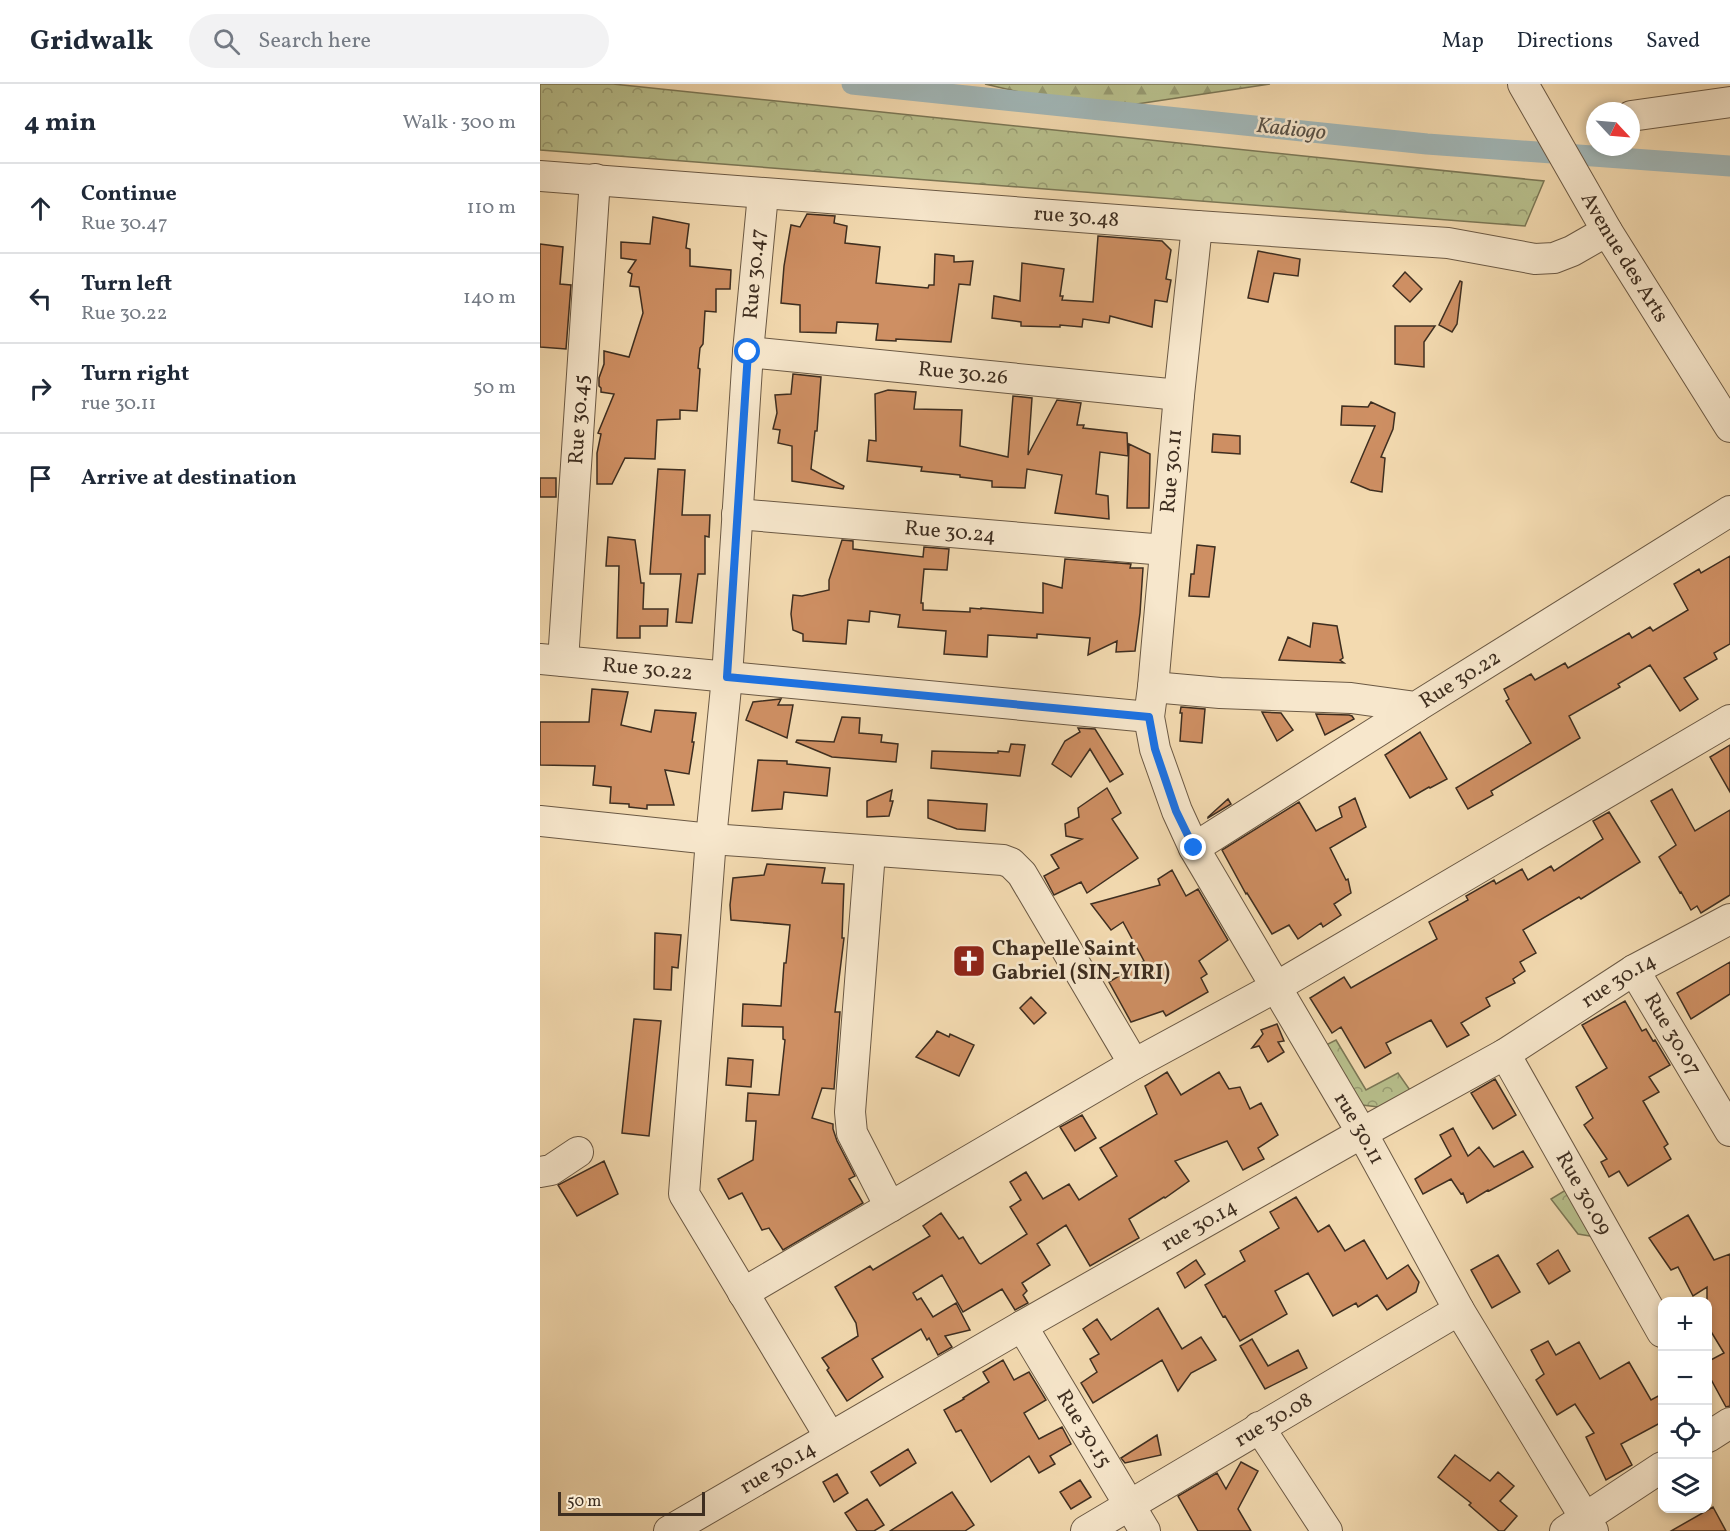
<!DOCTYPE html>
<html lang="en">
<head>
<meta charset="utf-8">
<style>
	body { margin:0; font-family:Vollkorn,serif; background:#f2f2f3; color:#1f2937 }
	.controls { position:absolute; right:18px; bottom:18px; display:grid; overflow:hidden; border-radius:12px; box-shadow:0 3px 9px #0003 }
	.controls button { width:54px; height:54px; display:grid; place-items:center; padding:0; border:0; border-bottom:2px solid #e0e1e3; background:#fff; color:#1f2937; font:30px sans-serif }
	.compass { position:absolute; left:1046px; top:18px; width:54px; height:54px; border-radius:50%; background:#fff; box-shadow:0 3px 9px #0003; rotate:116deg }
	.scale { position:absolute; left:18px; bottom:15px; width:147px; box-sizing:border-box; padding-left:6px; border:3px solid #3e2e20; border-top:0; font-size:16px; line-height:21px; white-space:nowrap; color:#3e2e20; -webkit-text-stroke:4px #f7e7cc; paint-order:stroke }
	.stop { position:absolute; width:18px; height:18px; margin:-14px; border:4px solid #1a73e8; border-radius:50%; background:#fff }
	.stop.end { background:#1a73e8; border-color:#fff; box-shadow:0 2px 6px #0008 }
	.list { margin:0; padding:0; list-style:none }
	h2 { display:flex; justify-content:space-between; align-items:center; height:78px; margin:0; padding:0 24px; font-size:26px }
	h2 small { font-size:20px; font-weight:400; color:#747a83 }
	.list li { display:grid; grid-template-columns:39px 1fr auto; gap:18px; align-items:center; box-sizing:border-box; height:90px; padding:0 24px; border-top:2px solid #e0e1e3 }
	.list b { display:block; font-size:22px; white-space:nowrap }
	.list p { margin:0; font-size:20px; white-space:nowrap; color:#747a83 }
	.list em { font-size:20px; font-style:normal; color:#747a83 }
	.icon { flex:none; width:33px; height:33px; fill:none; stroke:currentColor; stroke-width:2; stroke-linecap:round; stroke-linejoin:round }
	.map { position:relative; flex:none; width:1190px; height:1447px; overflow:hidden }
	header { display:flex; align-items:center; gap:36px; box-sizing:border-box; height:84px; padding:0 30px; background:#fff; border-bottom:2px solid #e0e1e3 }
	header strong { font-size:28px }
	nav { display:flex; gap:33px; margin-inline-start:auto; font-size:21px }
	.search { width:420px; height:54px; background:#f2f2f3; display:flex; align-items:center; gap:15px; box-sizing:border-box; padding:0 21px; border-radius:33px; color:#747a83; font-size:22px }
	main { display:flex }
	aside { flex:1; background:#fff }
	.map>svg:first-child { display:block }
	.forest { fill:url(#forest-firs); stroke:#7b7756; stroke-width:1.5 }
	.park { fill:url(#park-crowns); stroke:#7b7756; stroke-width:1.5 }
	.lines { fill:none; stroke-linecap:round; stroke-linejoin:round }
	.canal { stroke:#a1b7b8; stroke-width:21 }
	.building { fill:#ce8f63; stroke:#3e2e20; stroke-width:1.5 }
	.minor-casing { stroke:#6b5944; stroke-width:32 }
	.minor { stroke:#f7e7cc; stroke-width:30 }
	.route { stroke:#1a73e8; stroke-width:8 }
	.labels { text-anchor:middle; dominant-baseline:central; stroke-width:5; stroke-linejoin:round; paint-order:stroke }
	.street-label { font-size:21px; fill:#3e2e20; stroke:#f7e7cc }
	.poi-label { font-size:21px; font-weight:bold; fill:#3e2e20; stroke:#f7e7cc; text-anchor:start }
	.water-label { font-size:22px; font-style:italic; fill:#575046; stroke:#f7e7cc }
</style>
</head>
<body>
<header>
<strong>Gridwalk</strong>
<div class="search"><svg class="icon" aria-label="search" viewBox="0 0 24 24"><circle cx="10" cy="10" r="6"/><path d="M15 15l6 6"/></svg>Search here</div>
<nav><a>Map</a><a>Directions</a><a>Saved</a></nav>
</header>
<main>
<aside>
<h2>4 min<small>Walk · 300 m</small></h2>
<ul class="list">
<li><svg class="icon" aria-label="ahead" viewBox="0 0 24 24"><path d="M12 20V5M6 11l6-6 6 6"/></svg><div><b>Continue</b><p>Rue 30.47</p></div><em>110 m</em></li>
<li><svg class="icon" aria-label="left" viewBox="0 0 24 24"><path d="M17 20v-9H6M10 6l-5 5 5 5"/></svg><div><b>Turn left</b><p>Rue 30.22</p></div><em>140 m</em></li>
<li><svg class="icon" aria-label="right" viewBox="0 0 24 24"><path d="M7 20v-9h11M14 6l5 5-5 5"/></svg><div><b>Turn right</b><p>rue 30.11</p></div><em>50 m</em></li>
<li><svg class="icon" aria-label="arrive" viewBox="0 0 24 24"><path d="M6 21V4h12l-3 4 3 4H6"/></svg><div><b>Arrive at destination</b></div></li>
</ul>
</aside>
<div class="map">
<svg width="1190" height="1447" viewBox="0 0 1190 1447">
	<defs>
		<pattern id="forest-firs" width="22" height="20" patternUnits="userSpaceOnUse" patternTransform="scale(1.5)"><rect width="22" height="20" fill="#b8c08d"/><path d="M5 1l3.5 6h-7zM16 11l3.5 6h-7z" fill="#979c73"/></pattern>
		<pattern id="park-crowns" width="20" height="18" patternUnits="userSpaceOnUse" patternTransform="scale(1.5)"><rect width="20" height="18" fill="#b8c08d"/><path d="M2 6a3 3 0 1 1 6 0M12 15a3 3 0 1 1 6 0" fill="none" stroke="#979c73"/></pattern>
	</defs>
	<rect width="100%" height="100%" fill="#f3dab0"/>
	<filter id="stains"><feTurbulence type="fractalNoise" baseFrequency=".00333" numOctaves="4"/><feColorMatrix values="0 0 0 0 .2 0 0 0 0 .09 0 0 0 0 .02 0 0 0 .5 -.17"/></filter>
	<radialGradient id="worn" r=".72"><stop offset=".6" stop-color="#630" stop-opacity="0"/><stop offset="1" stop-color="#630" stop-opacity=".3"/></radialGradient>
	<path class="forest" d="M445,0H730L557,26Z"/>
	<path class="park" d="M0,0H73L1004,97L985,142L0,66Z
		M796,956L826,1006L858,989L872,1009L847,1024L822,1021L782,963Z
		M1029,1104L1056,1153L1038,1150L1011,1115Z"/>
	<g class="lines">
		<path class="canal" d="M312,0L887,60L1190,82"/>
	</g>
	<path class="building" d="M267,130L295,132L294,139L307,142L305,159L340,163L336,199L388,204L389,201H394L395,170L414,172V178L433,177L430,201L419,200L411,258L356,255V257L336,256L338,240L297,238L296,249L260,248V221L241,219L244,182L251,141L260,143Z
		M113,133L149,140L146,164L150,165V182L191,186L190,205H176V228L165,227L163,260L160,264L158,284L160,285L157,327L140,326V335L117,336L115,375L85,374L72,400H57V369L61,350L58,349L74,310L61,308V304L59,302V294L64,280V267L89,273L103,229L99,203L90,202L92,190L88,188L96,176L81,174V158L110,160Z
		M558,152L622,157L631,166L626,195L631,196L627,218L615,216L612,243L570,232L569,239L543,235L542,243L520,241V243L481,242V238L452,234L454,212L480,217L482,179L524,185L520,212H523L522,216L553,218Z
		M0,160L23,163L20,200L31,201L26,265L0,263Z
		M718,167L760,175L758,192L734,189L728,218L708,214Z
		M865,188L882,205L870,218L853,202Z
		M920,197L922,198L917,240L912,248L899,241Z
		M855,242H895L884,258V283L855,280Z
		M253,290L281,293L277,347H275L271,385L304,402L303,405L252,397V362L238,359L240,346L233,345L237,329L235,311L251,310Z
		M348,306L376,308L374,325L422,326L420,362L468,373L473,312L492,314L488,371L517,316L541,319L537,341H544L543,344L587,349L588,372L560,368L556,410L568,412L569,435L515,429L522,391L487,385L485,404L452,403V397L420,393V391L381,387L382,383L327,377L329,356L336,357L335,310Z
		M831,318L855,329L853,345L841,373L845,374L842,408L830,406L811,398L835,342L801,341L802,322L828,323Z
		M673,350L700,352V370L672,368Z
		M589,360L610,370L609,424H587Z
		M118,385L145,386L142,431H170L169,453L165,452V490H158L152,539L136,538L141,490H110Z
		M0,394H16V413H0Z
		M68,453L95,456L101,499H104L103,525H128L127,542H100V554H77L79,482H66Z
		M302,456L313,457V465L383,473L384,463L409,465L407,486L384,485L381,519H383V526L430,528V524L441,525V524L503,529V499L522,504L525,475L591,480L590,484H603L600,529L595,567L576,568L577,557L548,571L550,554L497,550V554L448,551L447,573L404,570L406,547L358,543L360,531L330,527L329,538L308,536L306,560L263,557V550L253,546L251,530L253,511L262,512L289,506V496Z
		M657,461L675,463L669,513L649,512L651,490H654Z
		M1190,472V560L1174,569L1177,575L1144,594L1158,615L1140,627L1110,581L1078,600L1080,603L1029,632L1040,654L951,707L953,711L928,725L916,704L991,659L966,617L969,615L964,605L991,590L995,596L1025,579L1028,584L1089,549L1092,554L1110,543L1113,547L1148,526L1134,500L1159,485L1161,489Z
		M773,539L797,542L803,574L800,576L804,579L739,576L748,553L770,563Z
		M52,605L88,608L81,641L111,648L115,626L156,629L152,658H154L149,690L125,686L134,721H107V725L89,723V720L70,719L71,703L53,701L55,682L0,681V638H49Z
		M241,615L238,621H253L247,654L206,636L213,618Z
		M641,623L665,625L662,659L640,657L642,629H640Z
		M722,628L741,629L753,646L737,657Z
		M776,630L809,631L812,632L814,635L785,651Z
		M302,633L320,634L319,649L342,651L341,658L358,660L356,678L292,673L256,658L257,656L294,658Z
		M538,644L555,645L583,690L570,698L550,665L531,693L512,680L525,657L540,648Z
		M880,648L907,695L890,704L889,703L870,714L845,671Z
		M471,660L485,661L480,692L391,684L392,667L458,669V667L469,668Z
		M1190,661V708L1170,673Z
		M218,676L247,677V680L290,684L287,712L244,708L242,725L212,727Z
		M567,704L581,729L572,735L598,774L547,809L541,798L514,811L504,792L519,784L511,771L542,755L526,752L525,740L539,733L538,724Z
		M1132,705L1155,747L1190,726V811L1161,829L1157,822L1151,826L1141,808L1140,809L1119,773L1136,761L1111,717Z
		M352,706L350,717H353L349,732L327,733V717Z
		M815,714L826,743L790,764L806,796L808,795L811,809L794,820L801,831L783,843L781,839L758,855L749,841L732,850L707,809L706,810L682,766L759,718L776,747L802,733L799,723Z
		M688,715L691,720L668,734V733Z
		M388,716L447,720L445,747L417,745L388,734Z
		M1069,728L1100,778L1041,815L1039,813L983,846L996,869L980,878L985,887L973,895L975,899L946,914L950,922L921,939L929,951L907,963L891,936L846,959L851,969L825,984L801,943L792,949L770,914L804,893L811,904L897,855L889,838L928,816L926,812L954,796L956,800L982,785L988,796L1011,782L1014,787L1063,755L1053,737Z
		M227,780L285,784L282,799L304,800L302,854H304L295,928H300L294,1005L282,1004L272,1034L293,1040V1045L297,1057L315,1092L309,1095L323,1119L243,1166L229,1144L222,1146L202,1109L189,1115L178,1095L213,1076L216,1037H206L208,1009L239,1011L245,956L243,955V943L202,942L203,920L241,922L244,879H246L250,841L191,836L190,821L193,794L224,791Z
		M632,786L646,812L658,805L688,856L659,877L667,890L661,894L668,908L626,932L623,927L591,938L569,898L604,877L583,838L571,846L551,820L620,801L618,795Z
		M115,849L141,851L138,884L132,883L131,906L114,905Z
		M1190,878V910L1151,935L1137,909Z
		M491,913L506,929L494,940L480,924Z
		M1085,917L1102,947L1106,945L1113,957L1115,956L1130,981L1109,993L1119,1008L1103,1017L1128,1060L1124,1063L1131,1075L1088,1102L1079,1087L1069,1093L1061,1078L1067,1075L1044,1041L1053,1034L1036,1003L1067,984L1042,941Z
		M94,935L121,937L109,1052L82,1049Z
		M737,940L744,957L738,958L744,968L728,978L719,962L712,964L723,950L721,946Z
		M397,947L409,953L410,950L434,961L419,992L376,973L394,952Z
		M188,974L213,976L211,1003L186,1001Z
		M627,988L641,1011L679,988L689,1005L700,1003L710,1025L721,1019L738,1051L718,1064L724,1075L703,1086L687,1057L635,1077L649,1097L625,1114L624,1113L589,1135L599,1154L550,1182L526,1141L497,1160L510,1181L482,1199L487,1207L483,1211L488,1219L475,1226L462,1205L423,1228L402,1191L373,1209L377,1216L381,1214L393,1233L416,1219L430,1246L405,1252L412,1263L398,1271L389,1254L387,1256L381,1245L332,1275L343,1293L307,1317L287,1286L289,1284L282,1274L318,1252L316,1239L295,1203L330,1182L333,1186L390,1152L383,1142L401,1129L419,1155L423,1153L439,1179L441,1180L487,1150L470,1123L481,1116L470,1098L486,1088L503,1115L529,1100L539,1116L577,1092L560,1064L617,1030L605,1002Z
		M955,995L976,1031L953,1045L931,1009Z
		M542,1031L556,1054L535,1067L520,1043Z
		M913,1044L928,1072L939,1063L954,1083L983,1067L993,1083L949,1107L948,1106L927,1119L923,1109L921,1110L911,1095L883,1110L875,1095L911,1072L900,1051Z
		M64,1077L78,1110L37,1132L18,1101Z
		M756,1113L778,1148L789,1141L805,1167L824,1156L847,1195L868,1181L879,1198L876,1208L847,1226L837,1211L818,1223L816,1219L793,1232L768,1189L735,1207L747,1230L700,1257L685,1232L683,1233L665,1201L705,1177L700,1167L739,1144L730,1128Z
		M1148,1131L1174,1176L1190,1170V1322L1186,1323L1167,1288V1278L1184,1269L1167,1241V1203L1153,1212L1138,1183L1131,1186L1109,1154Z
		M1018,1166L1030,1187L1009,1200L997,1180Z
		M958,1171L980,1208L952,1224L931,1186Z
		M656,1176L665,1190L645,1204L637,1189Z
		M618,1224L642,1265L661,1253L676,1276L651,1289L638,1307L622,1276L553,1319L541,1299L557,1288L550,1275L559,1270L543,1245L557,1235L571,1256Z
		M712,1255L728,1282L758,1266L767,1284L725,1305L700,1262Z
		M1008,1257L1016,1271L1039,1258L1060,1295L1089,1278L1111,1316L1122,1310V1338L1081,1360L1092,1381L1066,1396L1046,1353L1054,1349L1035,1320L1017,1331L996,1296L1004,1290L991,1266Z
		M463,1276L474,1296L489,1288L506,1316L484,1329L499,1355L522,1343L531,1360L510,1372L515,1380L499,1389L489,1372L451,1398L421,1346L416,1348L404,1326L424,1315L423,1314L449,1298L443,1288Z
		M617,1351L621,1371L585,1379L581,1374Z
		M368,1365L376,1379L340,1402L331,1388Z
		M915,1371L950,1397L958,1388L974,1402L960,1417L977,1432L964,1447H959L929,1421L931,1419L898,1393Z
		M701,1378L718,1387L698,1425L711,1447H658L638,1412L677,1389L686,1405Z
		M297,1390L308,1409L294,1418L283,1398Z
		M540,1396L551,1413L531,1425L520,1408Z
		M412,1408L434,1441L425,1447H350Z
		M327,1415L344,1441L334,1447H317L305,1429Z
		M1173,1423L1186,1447H1131Z"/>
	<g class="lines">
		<defs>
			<g id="minor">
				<path id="s1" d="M983,0L1067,147L1190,343"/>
				<path d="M1091,32L1190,18"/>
				<path id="s2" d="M0,92L657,142L908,159L995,175L1014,174L1032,167L1067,147"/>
				<path d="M223,110L208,268L187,593L171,755L144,1110L290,1353"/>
				<path id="s3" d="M657,142L639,311L613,603L609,633L615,665L637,727L654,764L822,1049L919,1226L1053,1447"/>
				<path id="s4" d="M208,268L639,311"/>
				<path id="s5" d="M197,430L625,466"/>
				<path id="s6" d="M0,575L609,633"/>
				<path id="s7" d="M23,577L55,95"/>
				<path id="s8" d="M613,603L680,609L811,614L876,623L1190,427"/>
				<path d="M0,737L171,755L463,776L471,779L482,790L594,980"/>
				<path d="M654,764L876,623"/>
				<path d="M330,768L310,1028L312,1049L350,1123"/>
				<path id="s9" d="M1094,886L1190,1047"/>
				<path id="s10" d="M965,970L1122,1248"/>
				<path d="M0,1088L11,1086L38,1068"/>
				<path d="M203,1209L594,980L736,903L1190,636"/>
				<path id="s11" d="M482,1242L605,1447"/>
				<path d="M719,1343L787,1447"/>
				<path d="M1168,1353L1190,1339"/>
				<path id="s12" d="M129,1447L482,1242L822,1049L965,970L1094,886L1190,835"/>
				<path id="s13" d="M546,1447L919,1226"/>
				<path d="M1025,1447L1122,1383"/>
			</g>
		</defs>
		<use href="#minor" class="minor-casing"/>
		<use href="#minor" class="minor"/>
	</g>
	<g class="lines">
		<path class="route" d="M208,268L187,593L609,633L615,665L636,727L654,764"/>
	</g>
	<defs>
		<symbol id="church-square" viewBox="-11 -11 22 22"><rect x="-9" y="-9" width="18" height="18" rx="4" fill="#8f2418" stroke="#f7e7cc"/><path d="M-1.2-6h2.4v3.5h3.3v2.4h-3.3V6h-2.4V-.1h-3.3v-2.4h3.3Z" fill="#fff"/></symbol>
	</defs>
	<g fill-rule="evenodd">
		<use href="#church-square" x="410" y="858" width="38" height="38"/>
	</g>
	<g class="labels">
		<g class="street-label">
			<text stroke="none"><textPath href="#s2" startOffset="538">rue 30.48</textPath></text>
			<text stroke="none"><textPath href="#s1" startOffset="201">Avenue des Arts</textPath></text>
			<text transform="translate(215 190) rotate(-85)">Rue 30.47</text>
			<text stroke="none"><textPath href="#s4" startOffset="216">Rue 30.26</textPath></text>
			<text stroke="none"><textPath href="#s7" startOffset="242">Rue 30.45</textPath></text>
			<text transform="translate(632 387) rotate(-85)">Rue 30.11</text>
			<text stroke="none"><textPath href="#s5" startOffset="214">Rue 30.24</textPath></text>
			<text stroke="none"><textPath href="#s6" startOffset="108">Rue 30.22</textPath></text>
			<text stroke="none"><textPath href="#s8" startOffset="316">Rue 30.22</textPath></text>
			<text stroke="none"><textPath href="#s12" startOffset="1098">rue 30.14</textPath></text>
			<text stroke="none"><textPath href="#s9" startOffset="75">Rue 30.07</textPath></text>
			<text stroke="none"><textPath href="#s3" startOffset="958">rue 30.11</textPath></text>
			<text stroke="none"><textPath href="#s10" startOffset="160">Rue 30.09</textPath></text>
			<text stroke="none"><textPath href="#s12" startOffset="612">rue 30.14</textPath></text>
			<text stroke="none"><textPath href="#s13" startOffset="218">rue 30.08</textPath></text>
			<text stroke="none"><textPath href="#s11" startOffset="120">Rue 30.15</textPath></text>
			<text stroke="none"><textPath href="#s12" startOffset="126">rue 30.14</textPath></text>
		</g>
		<g class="poi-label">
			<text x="452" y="865">Chapelle Saint<tspan x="452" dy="24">Gabriel (SIN-YIRI)</tspan></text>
		</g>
		<g class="water-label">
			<text transform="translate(751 46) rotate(6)">Kadiogo</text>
		</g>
	</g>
	<rect width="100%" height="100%" filter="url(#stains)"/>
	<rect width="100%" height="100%" fill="url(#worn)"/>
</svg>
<div class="controls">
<button>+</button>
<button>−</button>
<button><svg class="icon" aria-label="locate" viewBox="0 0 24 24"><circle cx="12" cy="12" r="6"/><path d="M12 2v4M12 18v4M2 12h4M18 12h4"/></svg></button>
<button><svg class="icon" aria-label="layers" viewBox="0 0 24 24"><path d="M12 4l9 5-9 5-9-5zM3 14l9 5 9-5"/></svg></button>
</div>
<svg class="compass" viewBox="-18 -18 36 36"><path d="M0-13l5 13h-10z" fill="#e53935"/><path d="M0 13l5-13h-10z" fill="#747a83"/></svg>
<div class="scale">50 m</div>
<div class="stop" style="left:208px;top:268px"></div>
<div class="stop end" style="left:654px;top:764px"></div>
</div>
</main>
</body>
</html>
